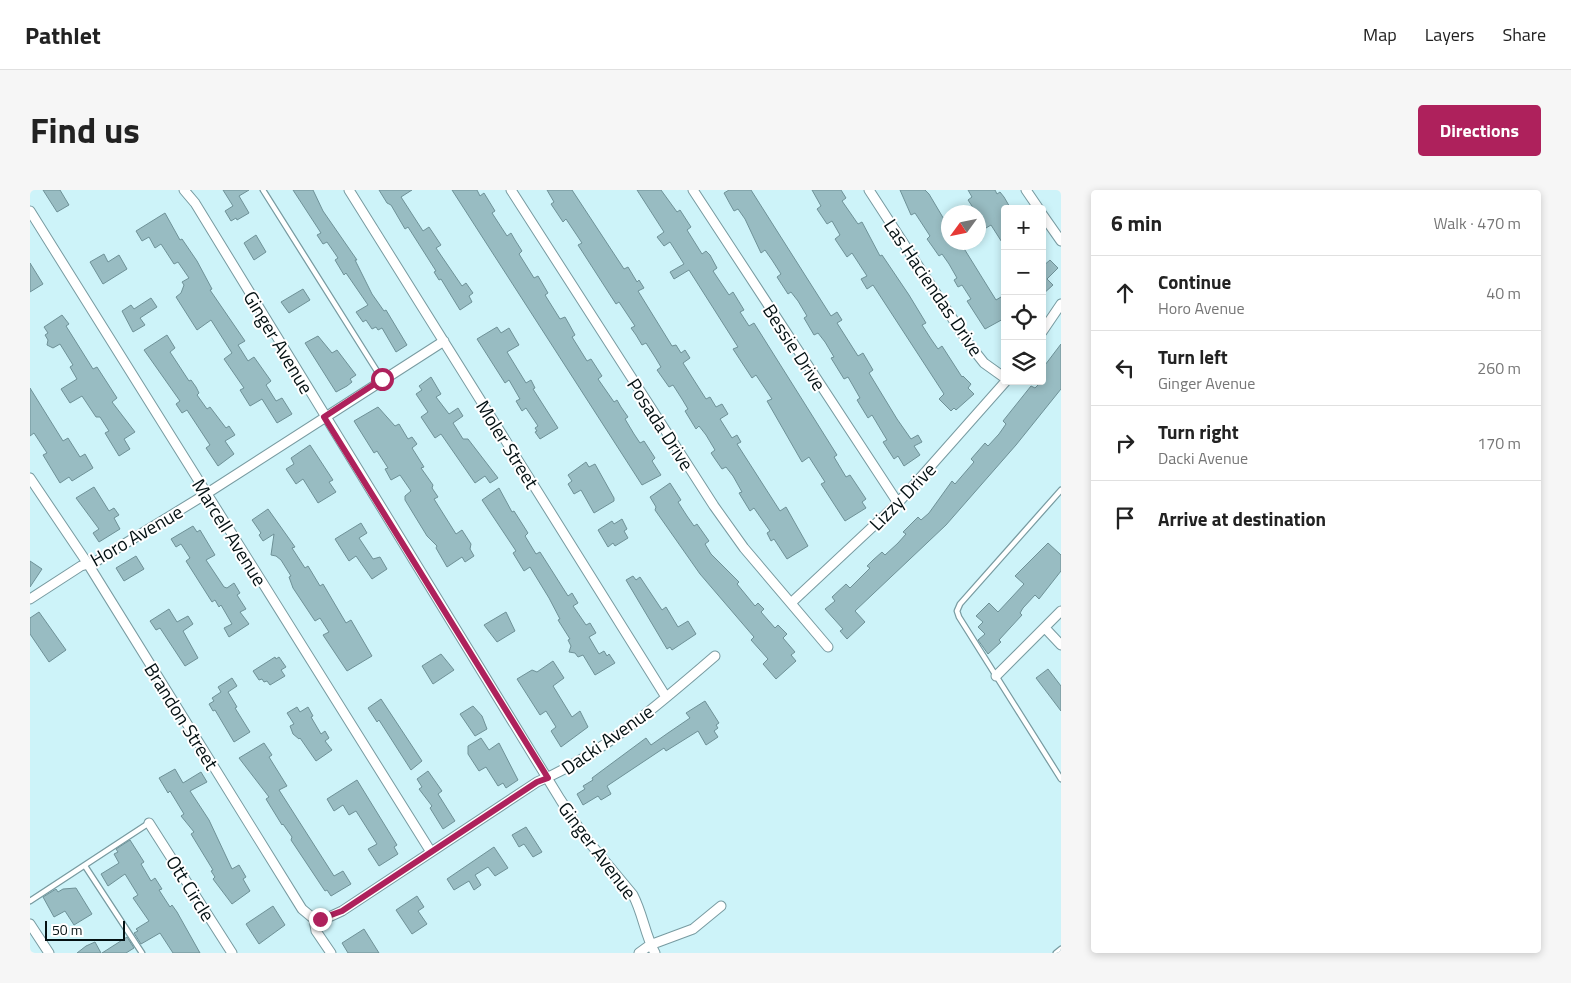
<!DOCTYPE html>
<html lang="en">
<head>
<meta charset="utf-8">
<style>
	body { margin:0; font-family:"Titillium Web",sans-serif; background:#f6f6f6; color:#222 }
	.controls { position:absolute; right:15px; top:15px; display:grid; overflow:hidden; border-radius:5px; box-shadow:0 2px 8px #0003 }
	.controls button { width:45px; height:45px; display:grid; place-items:center; padding:0; border:0; border-bottom:1px solid #e0e0e0; background:#fff; color:#222; font:25px sans-serif }
	.compass { position:absolute; left:911px; top:15px; width:45px; height:45px; border-radius:50%; background:#fff; box-shadow:0 2px 8px #0003; rotate:237deg }
	.scale { position:absolute; left:15px; bottom:12px; width:80px; box-sizing:border-box; padding-left:5px; border:2px solid #041113; border-top:0; font-size:14px; line-height:18px; white-space:nowrap; color:#041113; -webkit-text-stroke:4px #fff; paint-order:stroke }
	.stop { position:absolute; width:15px; height:15px; margin:-11px; border:4px solid #ae215c; border-radius:50%; background:#fff }
	.stop.end { background:#ae215c; border-color:#fff; box-shadow:0 1px 5px #0008 }
	.list { margin:0; padding:0; list-style:none }
	h2 { display:flex; justify-content:space-between; align-items:center; height:65px; margin:0; padding:0 20px; font-size:21px }
	h2 small { font-size:16px; font-weight:400; color:#767676 }
	.list li { display:grid; grid-template-columns:32px 1fr auto; gap:15px; align-items:center; box-sizing:border-box; height:75px; padding:0 20px; border-top:1px solid #e0e0e0 }
	.list b { display:block; font-size:19px; white-space:nowrap }
	.list p { margin:0; font-size:16px; white-space:nowrap; color:#767676 }
	.list em { font-size:16px; font-style:normal; color:#767676 }
	.icon { flex:none; width:28px; height:28px; fill:none; stroke:currentColor; stroke-width:2; stroke-linecap:round; stroke-linejoin:round }
	.map { position:relative; flex:none; width:1031px; height:763px; overflow:hidden; border-radius:5px }
	header { display:flex; align-items:center; gap:30px; box-sizing:border-box; height:70px; padding:0 25px; background:#fff; border-bottom:1px solid #e0e0e0 }
	header strong { font-size:24px }
	nav { display:flex; gap:28px; margin-inline-start:auto; font-size:18px }
	.intro { display:flex; align-items:center; justify-content:space-between; box-sizing:border-box; height:120px; padding:0 30px }
	h1 { margin:0; font-size:35px }
	.button { padding:12px 22px; border-radius:5px; background:#ae215c; color:#fff; font-size:18px; font-weight:700 }
	main { display:flex; gap:30px; padding:0 30px }
	aside { flex:1; background:#fff; border-radius:5px; box-shadow:0 2px 8px #0003 }
	.map>svg:first-child { display:block }
	.building { fill:#98bcc2; stroke:#6e9197 }
	.lines { fill:none; stroke-linecap:round; stroke-linejoin:round }
	.service-casing { stroke:#789ba1; stroke-width:7 }
	.minor-casing { stroke:#789ba1; stroke-width:11 }
	.service { stroke:#fff; stroke-width:4.5 }
	.minor { stroke:#fff; stroke-width:9 }
	.route { stroke:#ae215c; stroke-width:6 }
	.labels { text-anchor:middle; dominant-baseline:central; stroke-width:4; stroke-linejoin:round; paint-order:stroke }
	.street-label { font-size:19px; fill:#041113; stroke:#fff }
</style>
</head>
<body>
<header>
<strong>Pathlet</strong>
<nav><a>Map</a><a>Layers</a><a>Share</a></nav>
</header>
<div class="intro"><h1>Find us</h1><a class="button">Directions</a></div>
<main>
<div class="map">
<svg width="1031" height="763" viewBox="0 0 1031 763">
	<rect width="100%" height="100%" fill="#cdf3f9"/>
	<path class="building" d="M13,0H30L39,15L27,22Z
		M193,0H219L209,6L219,23L207,30L206,28L201,31L195,21L203,16Z
		M263,0H283L293,21L327,70H325L342,104L354,121L356,120L377,155L366,162L352,138L348,140L346,137L342,139L336,130L333,132L326,122L338,115L316,83L314,85L305,70L308,68L297,52L293,54L287,45L291,43Z
		M349,0H382L371,7L393,41L399,37L411,55L406,58L432,96L436,93L443,103L439,106L442,112L430,120L411,89L409,90L404,82L406,81L378,37L375,39L361,15L357,13Z
		M422,0H447L450,6L454,3L465,21L462,23L477,46L481,43L485,50L492,61L489,64L504,88L508,86L518,103L515,105L530,129L535,127L539,134L545,145L542,147L557,171L561,169L572,186L568,189L584,212L587,210L591,217L598,227L595,229L604,244L610,253L614,251L625,268L622,271L631,285L612,295Z
		M517,0H542L594,79L598,77L607,92L609,90L614,98L608,101L642,156L646,155L651,163L655,160L660,168L653,173L676,209L680,207L686,217L692,214L698,224L690,229L702,248L707,245L711,252L707,254L750,321L756,317L778,356L757,369L744,349L741,351L737,343L740,341L724,318L720,321L709,303L712,302L703,286L696,277L692,279L685,269L681,263L685,260L676,245L669,236L666,239L655,221L658,219L652,209L643,195L639,197L627,180L631,177L625,167L616,153L612,155L606,145L601,138L605,136L589,112L586,114L548,55L552,53L536,29L533,32L521,14L524,12Z
		M607,0H631L647,22L650,20L661,37L657,40L672,64L676,61L680,65L687,78L683,81L699,105L703,102L714,120L710,122L719,136L724,133L807,265L804,267L816,287L820,285L836,309L832,312L836,318L815,331L791,294L795,292L779,267L772,272L737,211L742,209L726,185L722,188L703,159L708,157L659,80L644,89L640,82L654,74L640,52L634,56L627,47L634,42Z
		M699,0H721L801,126L807,122L812,130L807,133L828,166L833,163L843,180L839,183L867,229L881,249L888,245L892,252L884,256L890,265L874,276L868,266L864,269L853,252L857,250L842,225L838,228L827,210L830,208L818,187L814,189L801,168L804,167L795,152L788,143L784,145L774,128L777,126L768,111L761,102L758,104L747,87L751,84L742,70L735,60L731,63L715,29L708,19L704,21L700,14L694,3Z
		M782,0H811L816,8L812,11L828,34L832,32L850,66L852,65L879,105L896,133L892,135L901,149L908,159L912,156L932,187L933,186L941,194L938,198L944,204L926,220L924,218L921,221L909,209L914,204L843,95L837,99L831,89L837,86L822,63L817,67L805,49L810,45L802,31L797,34L787,19L791,16Z
		M870,0H895L899,4L918,36V52H930L966,110L971,107L975,112V128L955,139L937,111L941,109L932,95L928,97L924,90L927,88L919,74L912,64L909,66L902,56L897,49L900,46L885,23L881,25Z
		M938,0H965L967,4L970,2L974,7L981,19H975V57L961,35L956,38L948,22H946L938,10L942,7Z
		M135,23L150,50L152,49L167,71L182,99L180,100L215,151L208,155L218,171L224,167L241,191L236,195L246,211L252,208L262,224L247,233L232,209L220,216L210,200L214,198L194,169L202,163L181,130L167,140L146,107L151,103L154,95L152,92L159,88L148,72L144,74L131,54L125,58L119,47L112,51L106,41Z
		M226,45L236,62L224,70L214,53Z
		M74,64L78,72L89,65L97,79L73,94L60,72Z
		M1020,70L1028,78L1017,89L1023,95L1012,105V77Z
		M0,73L13,94L0,102Z
		M273,99L280,110L259,123L251,112Z
		M121,108L127,117L110,128L115,135L103,142L92,121L101,115L104,119Z
		M32,125L39,134L36,136L63,179L67,177L87,208L82,212L105,242L94,249L100,259L89,266L75,243L79,241L70,227H66L52,206L40,213L31,199L47,189L40,177L43,175L30,154L23,158L17,155L18,150L15,145L18,143L14,137Z
		M467,137L471,143L479,138L489,155L477,162L496,193L501,190L505,198L503,199L528,238L510,249L505,242L507,241L505,238L508,236L496,218L492,221L486,211L490,209L479,190L475,193L447,149Z
		M137,145L145,158L140,162L159,191L161,190L166,197L169,203L167,205L177,219L180,217L196,238L199,236L205,245L195,251L204,264L188,276L176,258L180,255L157,220L152,223L146,214L150,211L114,160Z
		M288,146L302,163L307,160L326,185L320,189L322,192L317,196L306,202L275,153Z
		M1031,154V199L986,255L916,335L825,421L835,432L817,449L810,441L813,439L795,419L805,411L802,407L816,394L820,398L840,378L837,376L843,370L852,362L855,365L868,353L876,344L873,342L888,327L891,330L899,323L922,291L925,294L944,272L941,269L955,253L958,256L969,244L976,234L973,231L1001,196L1005,198L1012,191V179Z
		M401,187L411,204L406,207L419,224L428,218L433,226L423,233L433,249H438L468,288L460,293L455,286L445,293L411,244L405,248L391,227L398,222L386,204L392,200L389,196Z
		M0,198L33,251L38,248L50,267L55,264L63,278L42,291L39,287L30,293L13,265L17,263L4,243L0,246Z
		M348,217L365,236L369,234L378,249L382,247L387,254L382,258L394,277L391,278L403,295L402,298L408,307L404,309L426,344L432,340L441,354L440,359L444,366L435,372L432,367L417,377L406,358L407,356L397,346L375,310V306L381,301L370,285L361,290L355,279L358,278L347,261L344,263L324,231Z
		M280,255L303,290L299,292L306,302L288,313L273,289L266,294L256,279L264,274L261,268Z
		M556,272L559,277L565,274L584,308V311L564,323L551,300L544,304L538,294L542,291L538,285Z
		M640,293L651,310L648,312L657,326L664,336L667,334L679,351L675,354L681,364L709,392L707,394L725,416L728,413L734,419L731,422L745,438L748,435L757,444L753,448L765,462L761,465L766,471L746,489L733,474L738,469L721,450L724,447L670,384L625,320L626,317L620,307Z
		M64,297L79,321L84,318L89,325L84,328L90,339L69,352L63,343L69,339L46,308Z
		M469,298L482,322L484,321L498,343L495,346L506,364L510,362L538,406L542,403L548,413L543,416L556,435L560,433L566,443L559,447L569,464L574,461L577,466L579,464L585,473L565,485L553,465L548,467L545,463L539,462L541,456L538,450L540,449L528,430L530,429L519,408L500,377L494,381L483,363L486,361L452,310Z
		M238,319L265,357L262,358L275,378L278,376L290,396L293,394L316,433L321,430L342,466L317,481L293,445L299,442L290,428L285,431L263,398L259,387L261,386L251,370L246,366L241,365L244,344L233,351L229,345L231,343L222,330Z
		M592,329L597,339L594,341L598,348L585,356L583,353L578,357L568,340L582,331L584,334Z
		M331,333L337,343L329,348L343,369L350,367L357,379L342,389L326,366L319,371L305,349Z
		M163,336L167,342L170,340L185,365L176,370L194,397L197,398L204,393L210,403L207,405L216,419L210,422L219,434L199,447L194,438L202,434L191,415L189,417L185,410L182,412L156,371L160,368L151,354L146,357L141,349Z
		M1018,353L1031,365V381L1009,409L1005,405L993,418L990,423L992,425L969,450L971,452L958,464L948,450L955,444L948,437L953,432L946,426L959,413L968,422L994,394L985,386Z
		M106,366L114,379L94,391L86,378Z
		M0,371L12,379L0,397Z
		M603,386L606,390L610,387L632,420L636,417L648,437L658,431L666,444L642,460L640,457L637,459L596,390Z
		M139,419L147,432L158,426L163,434L153,441L168,468L155,476L130,438L126,440L120,431Z
		M9,422L36,460L19,472L0,444V428Z
		M476,422L485,441L467,452L454,435Z
		M411,464L424,480L403,494L392,476Z
		M245,467L246,469L249,467L256,477L251,480L255,486L240,495L237,491L234,492L232,489L229,490L223,481Z
		M523,471L534,488L523,496L542,527L550,521L558,537L531,557L521,541L526,537L516,521L510,525L487,489L502,480L507,482Z
		M1018,479L1031,496V521L1006,488Z
		M202,488L207,496L198,502L207,517L205,518L220,542L204,552L185,520L183,521L179,514L184,511L182,508L191,502L188,497Z
		M351,509L392,571L381,580L349,530L347,532L338,518Z
		M675,511L689,533L686,535L688,538L684,541L688,547L676,555L668,541L636,561L634,558L577,596L581,604L571,610L568,606L553,615L547,604L555,599L553,596L563,590L562,588L616,548L621,555L638,543L660,528L656,523Z
		M443,516L452,526L457,539L445,546L430,524Z
		M267,517L270,522L278,517L283,526L281,527L291,544L295,541L299,548L295,551L302,560L286,571L270,548L269,549L263,544L260,536L264,534L257,523Z
		M451,548L459,560L469,553L488,590L476,598L473,593L468,596L456,577L449,581L438,564V556Z
		M234,553L242,565L239,567L257,596L249,600L304,686L313,681L321,694L301,706L297,700L295,701L261,650L262,647L253,634L252,635L236,609L239,607L209,568Z
		M145,579L153,593L171,582L177,592L160,601L179,630L202,679L209,675L216,687L213,689L220,701L202,714L183,689L185,687L181,681L183,680L161,644L164,642L151,626L154,624L140,601L138,603L129,588Z
		M398,581L412,601L408,604L425,631L413,639L400,618L402,616L389,599L392,597L387,589Z
		M327,590L367,655L364,657L368,664L349,676L338,659L347,654L326,621L319,625L313,615L304,621L297,609Z
		M496,637L512,662L503,667L494,654L489,657L482,645Z
		M100,650L114,672L111,674L121,691L125,688L132,699L129,700L140,717L142,715L147,722L170,763H143L130,743L111,754L104,743L108,741L106,739L119,731L103,708L108,705L95,684L78,696L71,684L89,673L84,664L88,662L86,659Z
		M464,657L478,678L465,686L458,677L445,685L451,695L444,700L439,691L424,700L417,689Z
		M46,698L62,724L44,735L35,721L24,727L13,707L26,699L28,702L33,699Z
		M387,706L394,717L388,721L397,734L382,744L366,720Z
		M243,716L255,735L229,754L216,734Z
		M334,739L349,763H318L312,753Z
		M97,747L104,758L96,763H72Z
		M65,752L71,763H47L56,756Z"/>
	<g class="lines">
		<defs>
			<path id="service" d="M233,0L352,189
				M1031,300L930,414L927,421L929,427L1031,589
				M55,676L112,763
				M0,711L119,633
				M1026,763L1031,759"/>
			<path id="minor" d="M154,0L165,13L530,609L554,646L603,705C613,724 615,745 625,763
				M319,0L636,507
				M481,0L684,316L714,358L798,457
				M663,0L868,313
				M839,0L939,154L954,173L975,188
				M996,0L1009,19
				M0,21L401,662
				M1012,24L1031,51
				M1012,142L1031,114
				M0,288L58,374L272,719L284,729
				M0,409L51,376L65,372L176,304L414,151
				M761,413L868,313L976,191
				M1015,438L1031,455
				M966,486L1031,421
				M119,633L202,763
				M284,729L299,727L312,721L507,592C572,565 631,512 685,466
				M284,729L286,741L301,763
				M0,734L19,763
				M609,763L620,755L663,739L691,716"/>
		</defs>
		<use href="#service" class="service-casing"/>
		<use href="#minor" class="minor-casing"/>
		<use href="#service" class="service"/>
		<use href="#minor" class="minor"/>
	</g>
	<g class="lines">
		<path class="route" d="M290,729L312,721L507,592L518,588L294,227L352,189"/>
	</g>
	<g class="labels">
		<g class="street-label">
			<text transform="translate(904 97) rotate(56)">Las Haciendas Drive</text>
			<text transform="translate(249 152) rotate(59)">Ginger Avenue</text>
			<text transform="translate(765 157) rotate(57)">Bessie Drive</text>
			<text transform="translate(631 234) rotate(57)">Posada Drive</text>
			<text transform="translate(478 254) rotate(58)">Moler Street</text>
			<text transform="translate(872 306) rotate(-46)">Lizzy Drive</text>
			<text transform="translate(200 342) rotate(58)">Marcell Avenue</text>
			<text transform="translate(106 345) rotate(-30)">Horo Avenue</text>
			<text transform="translate(152 526) rotate(58)">Brandon Street</text>
			<text transform="translate(577 549) rotate(-35)">Dacki Avenue</text>
			<text transform="translate(568 660) rotate(53)">Ginger Avenue</text>
			<text transform="translate(161 698) rotate(58)">Ott Circle</text>
		</g>
	</g>
</svg>
<div class="controls">
<button>+</button>
<button>−</button>
<button><svg class="icon" aria-label="locate" viewBox="0 0 24 24"><circle cx="12" cy="12" r="6"/><path d="M12 2v4M12 18v4M2 12h4M18 12h4"/></svg></button>
<button><svg class="icon" aria-label="layers" viewBox="0 0 24 24"><path d="M12 4l9 5-9 5-9-5zM3 14l9 5 9-5"/></svg></button>
</div>
<svg class="compass" viewBox="-18 -18 36 36"><path d="M0-13l5 13h-10z" fill="#e53935"/><path d="M0 13l5-13h-10z" fill="#767676"/></svg>
<div class="scale">50 m</div>
<div class="stop" style="left:352px;top:189px"></div>
<div class="stop end" style="left:290px;top:729px"></div>
</div>
<aside>
<h2>6 min<small>Walk · 470 m</small></h2>
<ul class="list">
<li><svg class="icon" aria-label="ahead" viewBox="0 0 24 24"><path d="M12 20V5M6 11l6-6 6 6"/></svg><div><b>Continue</b><p>Horo Avenue</p></div><em>40 m</em></li>
<li><svg class="icon" aria-label="left" viewBox="0 0 24 24"><path d="M17 20v-9H6M10 6l-5 5 5 5"/></svg><div><b>Turn left</b><p>Ginger Avenue</p></div><em>260 m</em></li>
<li><svg class="icon" aria-label="right" viewBox="0 0 24 24"><path d="M7 20v-9h11M14 6l5 5-5 5"/></svg><div><b>Turn right</b><p>Dacki Avenue</p></div><em>170 m</em></li>
<li><svg class="icon" aria-label="arrive" viewBox="0 0 24 24"><path d="M6 21V4h12l-3 4 3 4H6"/></svg><div><b>Arrive at destination</b></div></li>
</ul>
</aside>
</main>
</body>
</html>
